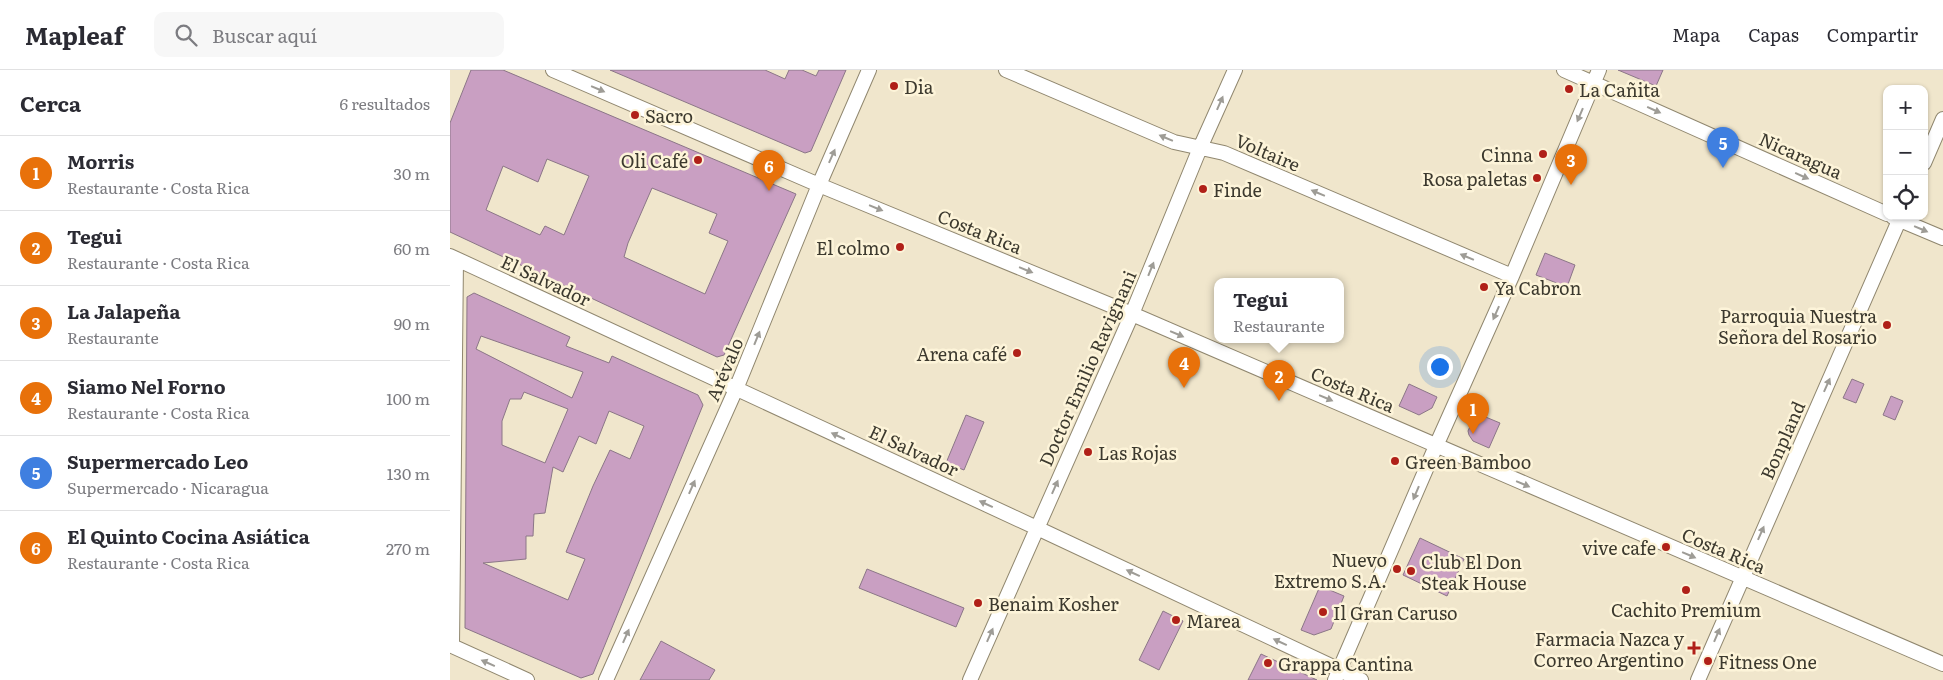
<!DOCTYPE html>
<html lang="es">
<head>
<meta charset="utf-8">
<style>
	body { margin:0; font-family:Literata,serif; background:#f7f7f7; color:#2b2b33 }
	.controls { position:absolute; right:15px; top:15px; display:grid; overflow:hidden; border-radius:10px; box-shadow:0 1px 4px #0004 }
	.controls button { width:45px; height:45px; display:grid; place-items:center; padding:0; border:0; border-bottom:1px solid #e1e1e2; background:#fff; color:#2b2b33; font:25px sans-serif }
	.you { position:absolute; left:989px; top:296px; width:18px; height:18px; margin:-12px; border:4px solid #fff; border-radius:50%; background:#1a73e8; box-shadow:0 0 0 8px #1a73e833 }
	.badge { display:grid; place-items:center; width:32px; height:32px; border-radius:50%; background:#0f766e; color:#fff; font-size:16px; font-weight:700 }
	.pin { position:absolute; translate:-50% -41px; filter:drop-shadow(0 1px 2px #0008) }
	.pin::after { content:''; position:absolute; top:26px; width:18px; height:15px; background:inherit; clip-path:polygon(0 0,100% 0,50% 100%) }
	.popup { position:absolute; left:764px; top:208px; width:130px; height:65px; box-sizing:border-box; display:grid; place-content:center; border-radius:10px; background:#fff; filter:drop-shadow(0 1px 4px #0005); font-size:16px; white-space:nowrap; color:#7c7c81 }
	.popup b { font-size:19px; color:#2b2b33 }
	.popup::after { content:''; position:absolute; left:50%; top:100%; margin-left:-10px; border:10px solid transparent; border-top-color:#fff }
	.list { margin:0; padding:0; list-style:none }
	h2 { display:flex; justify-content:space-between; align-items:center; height:65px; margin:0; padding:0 20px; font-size:21px }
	h2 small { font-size:16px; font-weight:400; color:#7c7c81 }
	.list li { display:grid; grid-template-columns:32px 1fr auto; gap:15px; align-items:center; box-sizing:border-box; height:75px; padding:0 20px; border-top:1px solid #e1e1e2 }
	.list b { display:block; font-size:19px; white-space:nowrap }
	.list p { margin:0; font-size:16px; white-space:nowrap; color:#7c7c81 }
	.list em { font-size:16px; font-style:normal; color:#7c7c81 }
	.icon { flex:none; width:28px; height:28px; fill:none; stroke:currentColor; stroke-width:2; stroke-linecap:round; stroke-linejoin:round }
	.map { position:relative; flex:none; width:1493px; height:610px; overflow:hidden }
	header { display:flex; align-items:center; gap:30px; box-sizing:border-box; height:70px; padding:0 25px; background:#fff; border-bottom:1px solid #e1e1e2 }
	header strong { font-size:24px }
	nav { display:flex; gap:28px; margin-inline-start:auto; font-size:18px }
	.search { width:350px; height:45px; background:#f7f7f7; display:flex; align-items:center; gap:12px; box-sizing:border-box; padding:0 18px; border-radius:10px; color:#7c7c81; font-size:19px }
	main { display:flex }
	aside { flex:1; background:#fff }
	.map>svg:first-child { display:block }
	.building { fill:#c99fc2; stroke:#8b7687; fill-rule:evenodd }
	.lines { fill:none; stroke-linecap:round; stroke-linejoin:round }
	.street-casing { stroke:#90876f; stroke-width:16 }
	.street { stroke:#fff; stroke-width:14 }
	.oneway { fill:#9e9c96 }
	.poi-dot { fill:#b02018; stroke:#fdf4d9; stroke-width:2 }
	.labels { text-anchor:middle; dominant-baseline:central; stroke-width:5; stroke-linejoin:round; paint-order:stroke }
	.poi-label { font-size:18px; fill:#3c392e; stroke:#fdf4d9; text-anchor:start }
	.street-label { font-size:18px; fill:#3c392e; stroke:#fdf4d9 }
</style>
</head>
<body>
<header>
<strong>Mapleaf</strong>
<div class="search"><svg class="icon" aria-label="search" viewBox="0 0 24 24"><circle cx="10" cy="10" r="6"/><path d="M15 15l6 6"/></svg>Buscar aquí</div>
<nav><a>Mapa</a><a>Capas</a><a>Compartir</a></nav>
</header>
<main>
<aside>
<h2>Cerca<small>6 resultados</small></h2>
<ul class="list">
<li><span class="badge" style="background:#e8710a">1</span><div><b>Morris</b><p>Restaurante · Costa Rica</p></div><em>30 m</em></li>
<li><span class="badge" style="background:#e8710a">2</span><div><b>Tegui</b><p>Restaurante · Costa Rica</p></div><em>60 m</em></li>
<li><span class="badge" style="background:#e8710a">3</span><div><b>La Jalapeña</b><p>Restaurante</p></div><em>90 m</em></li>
<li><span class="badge" style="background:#e8710a">4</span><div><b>Siamo Nel Forno</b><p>Restaurante · Costa Rica</p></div><em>100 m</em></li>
<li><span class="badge" style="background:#3f7fe0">5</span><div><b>Supermercado Leo</b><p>Supermercado · Nicaragua</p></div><em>130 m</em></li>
<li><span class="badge" style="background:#e8710a">6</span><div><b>El Quinto Cocina Asiática</b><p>Restaurante · Costa Rica</p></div><em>270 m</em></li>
</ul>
</aside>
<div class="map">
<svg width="1493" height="610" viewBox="0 0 1493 610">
	<rect width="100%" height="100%" fill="#f0e6cc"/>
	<path class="building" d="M21,0H53L346,124L274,285L267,287L0,162V53ZM97,89L139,106L114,165L95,156L90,165L36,140L53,96L88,112ZM202,118L267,144L259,163L278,171L255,224L174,187L178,173Z
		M160,0H315L335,9L339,0H352L366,6L369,0H396L361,81L355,83Z
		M1168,0H1213L1206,16Z
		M1095,183L1125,195L1117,217L1086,205Z
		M24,223L120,267L116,276L159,293L162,286L248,325L253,335L143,604L131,608L15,558L17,227ZM31,266L133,302L122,328L26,279ZM74,322L118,339L95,393L52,375V351L60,329H71ZM159,341L194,356L180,389L160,380L143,416L116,482L135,489L118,530L33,493L76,489V466H83L84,444L95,443L103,397L113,402L129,366L146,374Z
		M1402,309L1414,314L1406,333L1393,328Z
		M959,314L987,327L982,338L969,345L949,336Z
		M1441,326L1453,331L1445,350L1433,345Z
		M1026,343L1050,353L1039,378L1023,371L1019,365L1018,361Z
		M516,345L534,352L514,400L496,393Z
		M970,468L1014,489L997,526L953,505Z
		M417,499L514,538L506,557L409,518Z
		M870,516L894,526L881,559L864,565L851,560Z
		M713,541L733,551L709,600L689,590Z
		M211,571L265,600L259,610H190Z
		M811,584L867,610H798Z"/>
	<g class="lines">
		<defs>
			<path id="street" d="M103,0L369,115L682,244L1493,594
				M556,0L724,72L774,83L1062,206
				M1114,0L1437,144
				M1474,93L1493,49
				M1443,147L1493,168
				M0,186L587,458L911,610
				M0,575L77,610
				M2,576L6,189
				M156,610L286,319L369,115L419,0
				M520,610L682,244L750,78L785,0
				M885,610L986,376L1062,206L1149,0
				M1248,610L1451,146"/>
		</defs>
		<use href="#street" class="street-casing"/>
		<use href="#street" class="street"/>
	</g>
	<defs><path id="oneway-solid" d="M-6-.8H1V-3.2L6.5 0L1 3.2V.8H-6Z" transform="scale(1.25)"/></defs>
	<g class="oneway">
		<use href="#oneway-solid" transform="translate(148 19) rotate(23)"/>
		<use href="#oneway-solid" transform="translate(770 33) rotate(-66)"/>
		<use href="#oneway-solid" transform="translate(1204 40) rotate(24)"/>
		<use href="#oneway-solid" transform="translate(1130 45) rotate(113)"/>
		<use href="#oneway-solid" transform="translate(716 68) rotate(-157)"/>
		<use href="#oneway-solid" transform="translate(382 86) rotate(-66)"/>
		<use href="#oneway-solid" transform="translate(1352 106) rotate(24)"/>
		<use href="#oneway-solid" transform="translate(868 123) rotate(-157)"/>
		<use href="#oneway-solid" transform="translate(426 138) rotate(22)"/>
		<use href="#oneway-solid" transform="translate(1471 159) rotate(23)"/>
		<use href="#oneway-solid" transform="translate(1017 187) rotate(-157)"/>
		<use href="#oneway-solid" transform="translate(701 199) rotate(-68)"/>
		<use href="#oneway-solid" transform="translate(576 200) rotate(22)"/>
		<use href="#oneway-solid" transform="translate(1046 243) rotate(114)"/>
		<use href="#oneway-solid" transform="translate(727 264) rotate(23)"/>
		<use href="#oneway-solid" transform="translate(307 268) rotate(-68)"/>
		<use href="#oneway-solid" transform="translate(1377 315) rotate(-66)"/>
		<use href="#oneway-solid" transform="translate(876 328) rotate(23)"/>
		<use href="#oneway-solid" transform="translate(388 366) rotate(-155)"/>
		<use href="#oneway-solid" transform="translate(1073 414) rotate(23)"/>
		<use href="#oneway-solid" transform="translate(242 417) rotate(-66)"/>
		<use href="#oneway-solid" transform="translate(605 417) rotate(-66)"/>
		<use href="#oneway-solid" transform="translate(966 423) rotate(113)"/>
		<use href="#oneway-solid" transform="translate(536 434) rotate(-155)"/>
		<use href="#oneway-solid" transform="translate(1311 463) rotate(-66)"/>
		<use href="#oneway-solid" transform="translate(1239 485) rotate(23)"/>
		<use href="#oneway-solid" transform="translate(683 503) rotate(-155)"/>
		<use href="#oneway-solid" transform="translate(540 565) rotate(-66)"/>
		<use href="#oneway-solid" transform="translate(1267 565) rotate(-67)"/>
		<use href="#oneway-solid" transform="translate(176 566) rotate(-66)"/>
		<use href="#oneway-solid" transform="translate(830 572) rotate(-155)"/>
		<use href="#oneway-solid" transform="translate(38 593) rotate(-156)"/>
	</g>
	<g class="poi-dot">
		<circle cx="444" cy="16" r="5"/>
		<circle cx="1119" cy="19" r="5"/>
		<circle cx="185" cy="45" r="5"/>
		<circle cx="1093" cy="84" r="5"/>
		<circle cx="248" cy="90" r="5"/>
		<circle cx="1087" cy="108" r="5"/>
		<circle cx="753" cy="119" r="5"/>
		<circle cx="450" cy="177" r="5"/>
		<circle cx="1034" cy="217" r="5"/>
		<circle cx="1437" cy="255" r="5"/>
		<circle cx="567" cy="283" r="5"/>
		<circle cx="638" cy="382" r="5"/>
		<circle cx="945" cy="391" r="5"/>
		<circle cx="1216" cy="477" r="5"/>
		<circle cx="947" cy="499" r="5"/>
		<circle cx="961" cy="501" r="5"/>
		<circle cx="1236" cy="520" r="5"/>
		<circle cx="528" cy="533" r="5"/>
		<circle cx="873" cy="542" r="5"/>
		<circle cx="726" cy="550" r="5"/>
		<path d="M1241.5 570.5h5v5h5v5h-5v5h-5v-5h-5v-5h5z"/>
		<circle cx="1258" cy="591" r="5"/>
		<circle cx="818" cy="593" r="5"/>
	</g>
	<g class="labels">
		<g class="poi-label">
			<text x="454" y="16">Dia</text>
			<text x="1129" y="19">La Cañita</text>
			<text x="195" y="45">Sacro</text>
			<text x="1083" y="84" text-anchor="end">Cinna</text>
			<text x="238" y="90" text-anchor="end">Oli Café</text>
			<text x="1077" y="108" text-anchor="end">Rosa paletas</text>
			<text x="763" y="119">Finde</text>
			<text x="440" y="177" text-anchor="end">El colmo</text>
			<text x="1044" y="217">Ya Cabron</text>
			<text x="1427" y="245" text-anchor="end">Parroquia Nuestra<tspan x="1427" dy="21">Señora del Rosario</tspan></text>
			<text x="557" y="283" text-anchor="end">Arena café</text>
			<text x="648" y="382">Las Rojas</text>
			<text x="955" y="391">Green Bamboo</text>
			<text x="1206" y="477" text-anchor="end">vive cafe</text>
			<text x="937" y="489" text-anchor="end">Nuevo<tspan x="937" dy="21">Extremo S.A.</tspan></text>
			<text x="971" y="491">Club El Don<tspan x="971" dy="21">Steak House</tspan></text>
			<text x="538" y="533">Benaim Kosher</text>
			<text x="1236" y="539" text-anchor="middle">Cachito Premium</text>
			<text x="883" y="542">Il Gran Caruso</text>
			<text x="736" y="550">Marea</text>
			<text x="1234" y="568" text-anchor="end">Farmacia Nazca y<tspan x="1234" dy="21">Correo Argentino</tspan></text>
			<text x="1268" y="591">Fitness One</text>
			<text x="828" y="593">Grappa Cantina</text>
		</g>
		<g class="street-label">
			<text transform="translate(818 82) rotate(23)">Voltaire</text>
			<text transform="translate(1351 85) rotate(24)">Nicaragua</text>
			<text transform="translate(530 161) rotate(22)">Costa Rica</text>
			<text transform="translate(96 210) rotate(25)">El Salvador</text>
			<text transform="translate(637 298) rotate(-66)">Doctor Emilio Ravignani</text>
			<text transform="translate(274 299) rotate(-67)">Arévalo</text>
			<text transform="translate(903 319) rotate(23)">Costa Rica</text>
			<text transform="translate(1332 370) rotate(-66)">Bonpland</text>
			<text transform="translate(464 380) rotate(25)">El Salvador</text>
			<text transform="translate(1274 480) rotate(23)">Costa Rica</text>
		</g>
	</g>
</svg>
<div class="controls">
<button>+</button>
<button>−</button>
<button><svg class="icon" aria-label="locate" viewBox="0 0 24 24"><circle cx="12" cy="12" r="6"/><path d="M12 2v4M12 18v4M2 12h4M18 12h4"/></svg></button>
</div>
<div class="you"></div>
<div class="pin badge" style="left:1023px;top:364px;background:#e8710a">1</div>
<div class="pin badge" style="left:829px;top:331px;background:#e8710a">2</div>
<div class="popup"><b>Tegui</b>Restaurante</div>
<div class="pin badge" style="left:1121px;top:115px;background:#e8710a">3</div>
<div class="pin badge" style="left:734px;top:318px;background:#e8710a">4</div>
<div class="pin badge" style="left:1273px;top:98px;background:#3f7fe0">5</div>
<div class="pin badge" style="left:319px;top:121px;background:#e8710a">6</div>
</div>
</main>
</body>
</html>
